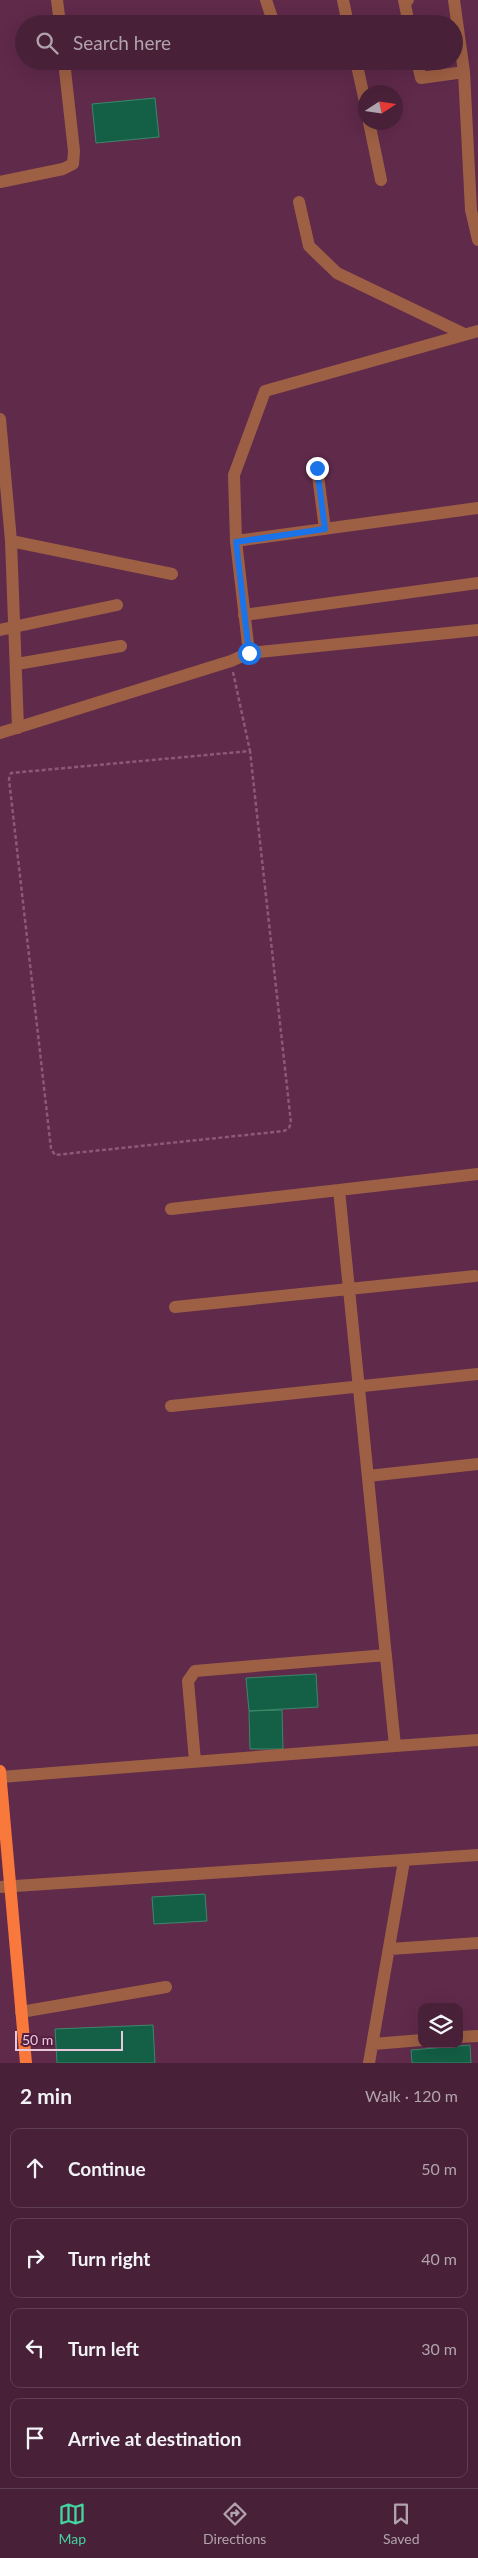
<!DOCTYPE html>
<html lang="en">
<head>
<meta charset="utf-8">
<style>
	body { margin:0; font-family:Lato,sans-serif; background:#522d43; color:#f1f3f6 }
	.controls { position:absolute; right:15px; bottom:15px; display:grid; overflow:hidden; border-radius:10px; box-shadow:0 5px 20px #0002 }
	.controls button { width:45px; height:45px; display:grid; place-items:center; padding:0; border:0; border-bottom:1px solid #603e53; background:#482038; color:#f1f3f6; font:25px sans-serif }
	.compass { position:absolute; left:358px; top:85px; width:45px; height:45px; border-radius:50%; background:#482038; box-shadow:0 5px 20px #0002; rotate:78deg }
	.scale { position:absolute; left:15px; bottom:12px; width:108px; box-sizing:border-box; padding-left:5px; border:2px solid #e9c7da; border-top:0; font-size:14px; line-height:18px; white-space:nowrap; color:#e9c7da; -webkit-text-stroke:4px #541f40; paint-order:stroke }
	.stop { position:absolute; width:15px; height:15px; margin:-11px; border:4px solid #1a73e8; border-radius:50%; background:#fff }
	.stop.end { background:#1a73e8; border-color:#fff; box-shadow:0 1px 5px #0008 }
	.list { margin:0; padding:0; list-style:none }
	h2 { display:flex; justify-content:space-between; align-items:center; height:65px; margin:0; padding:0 20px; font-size:21px }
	h2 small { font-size:16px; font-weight:400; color:#b1a3ae }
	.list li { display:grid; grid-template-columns:32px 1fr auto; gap:15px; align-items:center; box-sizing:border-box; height:80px; margin:0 10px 10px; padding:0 10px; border:1px solid #603e53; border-radius:10px }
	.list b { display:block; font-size:19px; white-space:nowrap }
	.list em { font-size:16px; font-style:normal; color:#b1a3ae }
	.icon { flex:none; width:28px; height:28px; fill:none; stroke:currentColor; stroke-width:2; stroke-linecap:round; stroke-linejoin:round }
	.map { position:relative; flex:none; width:478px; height:2063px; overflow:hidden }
	.search { position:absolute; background:#482038; box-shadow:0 5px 20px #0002; left:15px; right:15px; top:15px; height:55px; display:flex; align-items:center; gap:12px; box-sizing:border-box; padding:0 18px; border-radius:28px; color:#b1a3ae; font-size:19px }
	.sheet { height:425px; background:#482038 }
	nav { display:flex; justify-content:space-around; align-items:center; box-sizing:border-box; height:70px; border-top:1px solid #603e53; background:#482038; font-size:14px; color:#b1a3ae }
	nav a { display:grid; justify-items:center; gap:2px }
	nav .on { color:#44d49f }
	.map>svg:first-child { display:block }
	.building { fill:#136046; stroke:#3c8869 }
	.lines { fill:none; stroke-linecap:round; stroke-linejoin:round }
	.path { stroke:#8a5a77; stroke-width:2.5; stroke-dasharray:4 2.5; stroke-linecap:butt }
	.minor { stroke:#9e6044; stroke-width:12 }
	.major { stroke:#f8793b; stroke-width:12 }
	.route { stroke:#1a73e8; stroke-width:6 }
</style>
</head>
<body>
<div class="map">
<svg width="478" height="2063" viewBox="0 0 478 2063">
	<rect width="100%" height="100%" fill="#602a4b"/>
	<path class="building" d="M155,98L159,137L96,143L92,104Z
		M316,1674L318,1707L249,1711L246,1678Z
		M282,1710L283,1749H250L249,1711Z
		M205,1894L207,1921L154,1924L152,1897Z
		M153,2025L155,2063H57L55,2029Z
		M470,2045L471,2063H412L411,2050Z"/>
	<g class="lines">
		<path class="path" d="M233,672L250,751L11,773L9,779L51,1149L55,1155L284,1131L289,1128L291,1123L250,751"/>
		<path class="minor" d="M57,0L60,24
			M266,0L274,24
			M343,0L348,24
			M408,0H404L409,24
			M454,0L464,72L471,210L478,240
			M356,61L366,106
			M417,61L421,78L464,72
			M369,122L381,180
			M0,182L63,169L73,164L74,151L64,61
			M299,202L309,246L337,273L464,334
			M0,419L11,541L18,728
			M317,468L325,529
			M11,541L172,574
			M236,541L478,508
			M244,615L478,583
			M0,630L117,605
			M249,653L236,541L234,475L265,391L478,331
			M17,664L121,646
			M0,733L231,661L249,653L478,630
			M171,1209L339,1190
			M175,1307L475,1276
			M171,1406L478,1374
			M368,1476L478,1464
			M395,1746L478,1740
			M195,1761L188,1681L195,1671L386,1655
			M1,1777L395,1746L339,1190L478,1174
			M0,1887L478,1855
			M390,1949L478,1943
			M21,2012L166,1987
			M459,2037L478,2036
			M373,2044L422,2040
			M369,2063L404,1861"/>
		<path class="major" d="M0,1771L26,2063"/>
	</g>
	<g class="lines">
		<path class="route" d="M249,653L236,542L325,529L317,468"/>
	</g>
</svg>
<div class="controls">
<button><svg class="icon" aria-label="layers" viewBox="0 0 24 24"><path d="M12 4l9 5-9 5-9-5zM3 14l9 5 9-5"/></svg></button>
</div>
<svg class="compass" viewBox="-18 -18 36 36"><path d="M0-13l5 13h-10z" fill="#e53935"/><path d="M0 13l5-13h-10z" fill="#b1a3ae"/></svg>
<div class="scale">50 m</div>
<div class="stop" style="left:249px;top:653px"></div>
<div class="stop end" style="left:317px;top:468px"></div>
<div class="search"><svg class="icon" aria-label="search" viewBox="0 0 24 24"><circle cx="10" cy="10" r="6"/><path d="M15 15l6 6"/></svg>Search here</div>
</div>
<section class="sheet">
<h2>2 min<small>Walk · 120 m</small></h2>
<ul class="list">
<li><svg class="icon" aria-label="ahead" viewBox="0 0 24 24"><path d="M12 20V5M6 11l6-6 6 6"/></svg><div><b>Continue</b></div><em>50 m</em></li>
<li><svg class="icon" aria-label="right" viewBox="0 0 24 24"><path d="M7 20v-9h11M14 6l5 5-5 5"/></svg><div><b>Turn right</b></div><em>40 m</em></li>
<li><svg class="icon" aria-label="left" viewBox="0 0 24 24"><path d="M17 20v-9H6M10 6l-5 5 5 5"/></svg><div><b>Turn left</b></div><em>30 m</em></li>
<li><svg class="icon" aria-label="arrive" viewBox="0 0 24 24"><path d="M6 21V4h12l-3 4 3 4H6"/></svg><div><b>Arrive at destination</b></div></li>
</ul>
</section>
<nav>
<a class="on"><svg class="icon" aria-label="map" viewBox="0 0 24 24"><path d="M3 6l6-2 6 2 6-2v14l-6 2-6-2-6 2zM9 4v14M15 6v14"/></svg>Map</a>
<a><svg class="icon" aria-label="directions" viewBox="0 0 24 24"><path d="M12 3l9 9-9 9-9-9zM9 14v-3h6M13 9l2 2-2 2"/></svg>Directions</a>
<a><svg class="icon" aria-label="saved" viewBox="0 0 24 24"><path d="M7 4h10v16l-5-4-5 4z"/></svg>Saved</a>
</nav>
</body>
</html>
